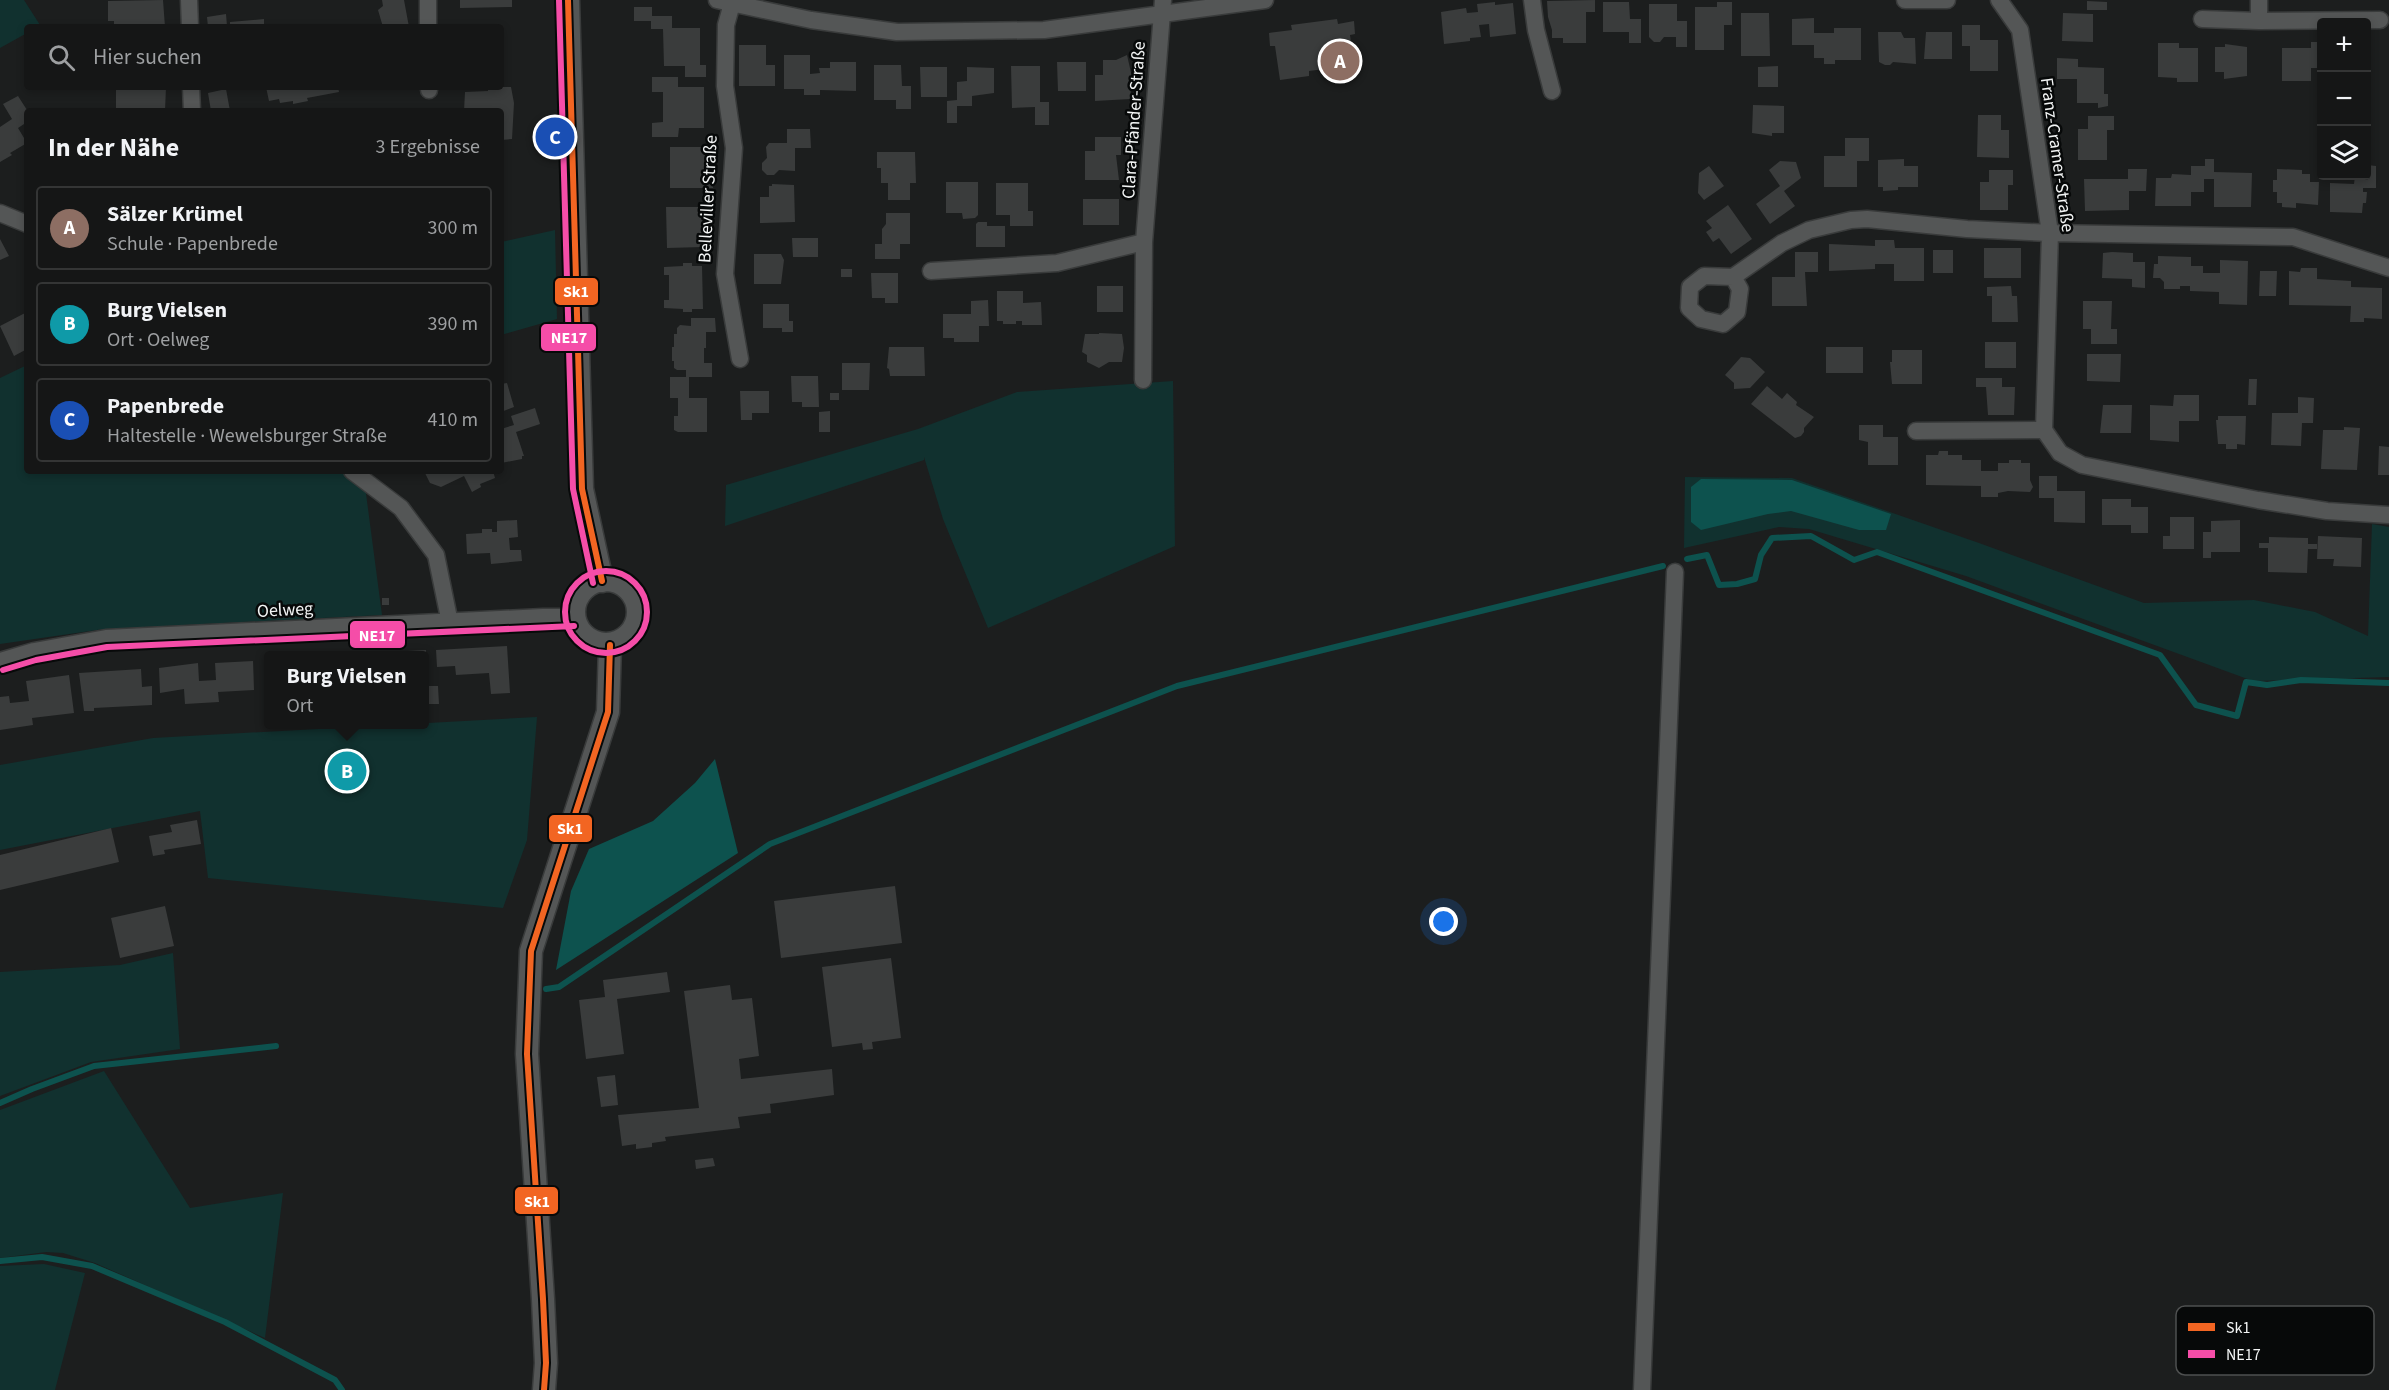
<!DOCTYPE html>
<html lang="de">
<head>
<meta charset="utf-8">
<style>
	body { margin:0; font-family:"Source Sans 3",sans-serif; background:#1e1f1f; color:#f1f3f6 }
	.controls { position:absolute; right:18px; top:18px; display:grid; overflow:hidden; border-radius:6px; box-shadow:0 3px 9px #0003 }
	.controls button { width:54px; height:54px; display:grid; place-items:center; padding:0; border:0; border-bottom:2px solid #343535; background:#151616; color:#f1f3f6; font:30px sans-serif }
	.you { position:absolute; left:1444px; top:922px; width:21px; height:21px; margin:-15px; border:4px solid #fff; border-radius:50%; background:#1a73e8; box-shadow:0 0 0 9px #1a73e833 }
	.badge { display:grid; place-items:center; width:39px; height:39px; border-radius:50%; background:#a8aaaa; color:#fff; font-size:20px; font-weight:700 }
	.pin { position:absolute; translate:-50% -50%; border:3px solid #fff; box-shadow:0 2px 6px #0006 }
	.popup { position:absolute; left:264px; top:651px; width:165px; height:78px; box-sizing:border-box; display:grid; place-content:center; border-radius:6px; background:#151616; filter:drop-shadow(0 2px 4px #0005); font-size:20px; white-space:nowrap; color:#9d9fa1 }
	.popup b { font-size:22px; color:#f1f3f6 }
	.popup::after { content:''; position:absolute; left:50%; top:100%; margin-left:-12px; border:12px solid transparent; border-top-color:#151616 }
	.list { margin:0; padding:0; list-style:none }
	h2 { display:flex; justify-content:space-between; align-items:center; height:78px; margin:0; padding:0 24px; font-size:26px }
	h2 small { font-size:20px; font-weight:400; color:#9d9fa1 }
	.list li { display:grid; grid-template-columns:39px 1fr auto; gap:18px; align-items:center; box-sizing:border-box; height:84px; margin:0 12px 12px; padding:0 12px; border:2px solid #343535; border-radius:6px }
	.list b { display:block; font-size:22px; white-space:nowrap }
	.list p { margin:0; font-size:20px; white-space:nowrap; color:#9d9fa1 }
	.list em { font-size:20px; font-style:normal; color:#9d9fa1 }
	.icon { flex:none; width:33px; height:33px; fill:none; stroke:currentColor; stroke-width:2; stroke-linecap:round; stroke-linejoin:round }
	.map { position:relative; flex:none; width:2389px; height:1390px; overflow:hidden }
	.search { position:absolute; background:#151616; box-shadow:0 3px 9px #0003; left:24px; top:24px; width:480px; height:66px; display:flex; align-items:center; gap:15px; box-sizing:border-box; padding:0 21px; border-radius:6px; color:#9d9fa1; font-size:22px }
	.panel { position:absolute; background:#151616; box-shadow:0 3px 9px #0003; left:24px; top:108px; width:480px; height:366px; border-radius:6px }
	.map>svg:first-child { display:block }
	.green { fill:#11312f }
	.water { fill:#0d524e }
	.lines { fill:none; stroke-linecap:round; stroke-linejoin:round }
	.stream { stroke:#0d524e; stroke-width:6 }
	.building { fill:#3a3c3c }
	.minor-casing { stroke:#393b3b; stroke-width:19 }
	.secondary-casing { stroke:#393b3b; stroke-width:25 }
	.minor { stroke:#545656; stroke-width:16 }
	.secondary { stroke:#545656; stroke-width:22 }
	.bus-1-casing { stroke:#070909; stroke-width:10 }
	.bus-2-casing { stroke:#070909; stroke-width:10 }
	.bus-1 { stroke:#f26522; stroke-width:6 }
	.bus-2 { stroke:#f54da8; stroke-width:6 }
	.labels { text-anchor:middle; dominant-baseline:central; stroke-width:5; stroke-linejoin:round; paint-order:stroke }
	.street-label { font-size:18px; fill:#f3f5f5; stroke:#070909 }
	.key { fill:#070909; stroke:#4e5050; stroke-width:1.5 }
	.key-label { font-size:16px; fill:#f3f5f5 }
	.line-badge { stroke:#070909; stroke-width:2 }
	.badge-label { font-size:16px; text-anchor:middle; font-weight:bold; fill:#fff }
</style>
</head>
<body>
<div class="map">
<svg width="2389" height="1390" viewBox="0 0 2389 1390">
	<rect width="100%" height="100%" fill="#1c1e1e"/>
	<path class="green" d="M0,0H24L40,25L27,27V33L0,48Z
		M555,230L557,319L501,335V242Z
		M27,365V471H345L365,486L382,615L104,629L0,644V378Z
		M1173,381L1175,546L988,628L943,519L924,457V460L725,526L726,485L918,429L1017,392Z
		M1685,477L1792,478L1979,543L2144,603L2254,600L2315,612L2368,636L2372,524L2389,527V677L2253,681L1966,576L1809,529L1779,527L1684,548Z
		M537,717L527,840L503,908L208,878L200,811L0,850V765L153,738Z
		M173,953L180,1049L91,1062L0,1096V972L120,965Z
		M104,1071L190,1208L283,1193L265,1338L95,1263L63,1253L46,1252L0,1258V1110Z
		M44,1264L85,1273L55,1390H0V1266Z"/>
	<path class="water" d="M1701,479L1792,480L1891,514L1886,530H1859L1791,511L1768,514L1701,530L1691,522V487Z
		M715,759L738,853L556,970L571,891L589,849L653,821L695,783Z"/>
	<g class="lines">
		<path class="stream" d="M1687,559L1707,555L1719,585L1737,584L1755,579L1761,555L1772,538L1811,536L1854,560L1877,552L2160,655L2196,705L2237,716L2246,682L2267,685L2301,680L2389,683
			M546,989L559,987L770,844L1177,686L1663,566
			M0,1103L32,1089L94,1066L276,1046
			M0,1261L42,1257L92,1266L225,1322L335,1380L342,1390"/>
	</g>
	<path class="building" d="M163,0L165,27H114V21H108V1Z
		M382,0H404L409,27H383L378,10L383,6Z
		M460,0H512V7L460,8Z
		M1595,0V12H1586V43H1563V38H1552V30L1548,17L1547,1Z
		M2087,1L2107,2V10H2087Z
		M1495,2V5L1513,3L1516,34L1490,37L1489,24L1479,25L1481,37L1470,38V41L1444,44L1441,12L1466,8L1467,13L1478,12L1477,4Z
		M1603,2H1629L1630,19H1641V43H1629V32H1603Z
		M1717,2H1732V25H1724V50H1695V7H1717Z
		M1649,4H1677V21H1687V47H1676V37H1664L1660,42H1654L1649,37Z
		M634,7H652V16H672V28H700V65H706V77H685V66H664L663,29H651V21H634Z
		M1741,13H1769L1770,56H1741Z
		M2063,13L2093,14V42L2062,41Z
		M226,14L227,26L208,27L207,17Z
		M1814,18V33H1834V28H1861V60H1835V64H1824V58H1814V45H1792V19Z
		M264,19V27H230V22Z
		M1337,19L1338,24L1354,21L1355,34L1350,35L1355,70L1326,74L1325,69L1309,71V76L1280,80L1275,46H1270L1269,33L1292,30L1291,25Z
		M1962,25H1980V40H1998V71H1970V46H1962Z
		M1878,32H1901L1904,38H1915L1916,64L1893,62L1890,65H1885L1879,62Z
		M1926,32H1952V59H1924Z
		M2311,42H2322V68H2311V81H2282V48H2311Z
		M2158,43H2179V48H2198V82H2177V78L2158,77Z
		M2225,44L2247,47V76L2224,79V72H2215V47H2225Z
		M739,45H766V65H775V86H739Z
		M784,55H810V74L820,73L819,68H830V62H856V91L820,90V95H804V89H784Z
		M1127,55L1132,77L1130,99L1095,101V75H1103V60H1116Z
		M2057,58L2078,59V67L2104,68V94H2108V106L2098,108V103H2077V79H2057Z
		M1057,62H1086V91H1058Z
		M874,65H901L902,86H911V109H896V100H874Z
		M1011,66H1040V102H1049V125H1035V107L1012,108Z
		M1778,66V87H1758V67Z
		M920,67H947V97H921Z
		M967,67L994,68V93L972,96V106H957V123H947V101L957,100V82L967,81Z
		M652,77H678V87H704V128H679L678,137H652V123L663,122V92H652Z
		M116,87H166L165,111H116Z
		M266,87H338L339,92L307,98L308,101L293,104V101L280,103L279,99L269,101Z
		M488,87H511L514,103L512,139L501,140V111H464L465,92L488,91Z
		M226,89L230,111H211L208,93Z
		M18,96L27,110V122L18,128L27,143L10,153L12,155L0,162V127L12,119L3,104Z
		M1753,105L1784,106V133H1772V136L1752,133Z
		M1978,115H2001V130H2009V158L1977,157Z
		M2088,116H2114V130H2107V160H2078V129H2088Z
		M787,129H810L811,148H795V171L779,170L774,175H767L762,170V163L767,158L766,147L769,143H787Z
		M1095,137H1121V155H1116L1119,180H1085V151H1095Z
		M1845,138H1869V161H1857V187H1824V156H1845Z
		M670,147H713V188H670Z
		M877,152H915L916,183H910V200H888V183H881V168H877Z
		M1904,159V166H1918V187H1898V190L1883,191V187H1878V160Z
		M2205,159H2214V172L2252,173L2251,207H2214V179H2204V192H2191V206H2155L2156,178H2171L2172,174L2191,175V166H2205Z
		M1780,161L1796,162L1801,178L1784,191L1795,206L1770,224L1756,204L1780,186L1769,170Z
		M2367,165L2376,166V188H2363V192H2367L2366,203H2363L2362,213L2330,212V183L2354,184L2355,176H2367Z
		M1709,166L1724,186L1704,200L1698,193L1699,173Z
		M2128,169H2147L2146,191H2129V210L2085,211L2084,179H2128Z
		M2277,169L2302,170V174H2310V182H2319L2318,205L2296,203V208L2282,207V203H2277V192H2273V180H2277Z
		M1989,170H2013V185H2008V210H1980V182H1989Z
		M946,182H978V215L975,218L963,219L962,213H946Z
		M996,183H1028V211H1033V226H1010V215H996Z
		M772,184L794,185L795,222L760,223V197H769V186H772Z
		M1083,199H1119V225H1083Z
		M1728,205L1752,239L1731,254L1719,238L1713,242L1706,232L1712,228L1706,221Z
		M666,207H703V247L667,248Z
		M886,213H910V244H900V259H875V244H882V229L886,224Z
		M978,222H987V226H1005V247H976V224Z
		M792,238H818V257H793Z
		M0,239L9,256L0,260Z
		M1875,240H1894L1895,248H1924V281H1894V264H1875V269L1829,271V244L1875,246Z
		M1984,248H2021V278H1984Z
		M1933,250H1953V273H1933Z
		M1795,252H1818V272H1805L1807,306H1772V277H1795Z
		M2112,252L2133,253V262H2145V288L2132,287V279L2102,278L2103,253Z
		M754,254H781L784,260L781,284H754Z
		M2158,256L2191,257V266H2203V273H2220V260L2248,261L2247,305L2219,304V292L2190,291V286H2180V289H2164V282L2160,278H2153L2154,264H2158Z
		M683,263H692V266H702L703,309H692V312H683V309L664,308V300H669V275H664V267L683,266Z
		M2301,268H2317V279L2351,281V287L2382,288V319L2364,318V322H2350L2351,306L2289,305V271L2300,272Z
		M841,269H852V277H841Z
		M2260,271H2277L2276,296H2259Z
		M871,273H898V303H885V298H872Z
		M1097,286H1123V312H1097Z
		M2011,286L2012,296H2017L2018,322H1992V296H1987V287Z
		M997,291H1023V303L1041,302L1042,325H1022V321H1016V324H1003V321H997Z
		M988,300L989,326H979V342H954V338H943V314H971V301Z
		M2083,301H2112L2111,329H2117V344H2091V329H2083Z
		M763,304H789V321H793V332H782V328H763Z
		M27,312V349L14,356L0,326Z
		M691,318H715L716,332H706V348H704V363H712V377H689V398H707V432H678L674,430V416H678V398H670V377H686V370H677L674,368V361H672V347H674V334H677V328L680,325L691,326Z
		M1099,333L1122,334L1124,348L1122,362H1109L1099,368L1087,362V355L1082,352L1085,334H1099Z
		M1985,342H2016V368H1985Z
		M889,347H924L925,376H890L889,369L887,368Z
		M1826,347H1863V373H1826Z
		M1892,350H1922V384H1892L1890,362H1892Z
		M2087,354H2121L2120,382L2087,381Z
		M1741,357L1750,358L1765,372L1750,388L1734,389V383L1725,375Z
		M842,363H870L869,390H842Z
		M791,376H818L819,407H802V402H792Z
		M1976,378H2002V387H2015L2014,415H1988L1986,387H1976Z
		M2249,379H2257L2256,405H2248Z
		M507,383L514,407L501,412V384Z
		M1767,386L1782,399L1787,393L1797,402L1796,405L1814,417L1804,428V432L1801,436L1795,438L1751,404Z
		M740,391H769V413H752V420H741Z
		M830,393H839V400H830Z
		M2174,395H2199V421H2179V442L2150,440V405L2173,406Z
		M2298,397L2314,398L2313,423H2302L2301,446L2271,445L2272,413H2298Z
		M2103,405H2132L2131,433H2100Z
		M535,408L540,424L516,432L524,456H522V459L501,463V429L514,425L511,416Z
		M830,411V432H819V412Z
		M2218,416H2246L2245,445L2237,444V449H2226V444H2218L2216,420H2218Z
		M1859,425H1883V437H1898V465H1868V442L1859,440Z
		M2344,427L2360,428L2357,470L2321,469L2323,430H2344Z
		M2379,446L2389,447V475H2378Z
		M1939,451H1948V455H1962V460H1981V471H1998V463H2009V460H2021V463H2030V480L2033,487L2030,492L2008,491L1998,493V497H1981V486L1926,485V455H1938Z
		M424,471H493L495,478L480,484L481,487L472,492L464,476L441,487L430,483Z
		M2039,476H2057V491H2085V523L2054,522V498H2039Z
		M2102,499H2131V507H2148V533H2131V525H2102Z
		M2170,517H2194V549H2163V536H2170Z
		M517,520L518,537L509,538L510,550H521L522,561L491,564L490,553L467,554L466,534L482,533V529H492V532H497V521Z
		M2240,520V552H2211V558H2203V532H2211V521Z
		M2318,536L2362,538L2361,567L2333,566L2334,559H2317Z
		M2269,537L2308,538V544H2317V549H2308L2307,573L2268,572V548H2259V543H2269Z
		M382,598H389V605H382Z
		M507,646L510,693L491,694L489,673L456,675L455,666L437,667L436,650Z
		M426,650V656H388V652Z
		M253,661L254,690L218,692L219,702L185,704L184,689L160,693L159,668L198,663L199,681L216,680L215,663Z
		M141,669L142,687L152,686V705L94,708V711H84L79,673Z
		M69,675L74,713L32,718L33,725L0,730V697L9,696L10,703L29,701L26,681Z
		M426,686H438L439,704H427Z
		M197,820L201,844L164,850L165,854L153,856L149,836L172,832L170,825Z
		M111,828L119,862L0,890V855Z
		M895,886L902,943L781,958L774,901Z
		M165,906L174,946L120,958L111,918Z
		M891,958L901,1038L872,1042L873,1049L863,1050L862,1043L832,1047L822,967Z
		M667,972L670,992L617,999L624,1054L586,1059L579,1000L605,997L603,980Z
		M730,985L732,1000L752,998L759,1056L739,1059L741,1079L832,1069L834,1095L770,1104L771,1113L738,1117L740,1128L665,1137L666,1141L652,1143V1147L636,1149V1144L622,1146L618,1115L699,1108L684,991Z
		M615,1075L618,1105L601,1107L597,1077Z
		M713,1158L715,1166L696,1169L695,1160Z"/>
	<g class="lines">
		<defs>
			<path id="minor" d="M189,0L190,27
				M428,0V27
				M717,0L811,20L897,32L1044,30L1265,0
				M733,0L726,25L725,86L734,148L725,274L740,359
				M1532,0L1536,30L1552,91
				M1905,0H1947
				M1999,0L2020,30L2050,233L2044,430L2060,453L2082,465L2258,500L2327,511L2389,515
				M2202,19L2259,21V0
				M2259,21L2380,20
				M191,87L192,111
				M429,87V90
				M0,213L27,224
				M931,271L1057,263L1144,242
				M1733,277L1740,289L1737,312L1723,324L1701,319L1689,308L1690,287L1704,276L1733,277L1782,243L1809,230L1851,220L1867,219L1967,229L2050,233L2293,237L2389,268
				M1143,380L1144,242L1163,0
				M1916,431L2044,430
				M352,471L401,508L436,555L450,623
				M0,661L34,651L106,638L543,617H574
				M1642,1390L1675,572"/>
			<path id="secondary" d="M568,0L582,489L602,581
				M574 612a32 32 0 1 1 64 0a32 32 0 1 1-64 0Z
				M544,1390L546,1363L543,1299L527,1054L531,951L608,712L610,645"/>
		</defs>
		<use href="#minor" class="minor-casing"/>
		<use href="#secondary" class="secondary-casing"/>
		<use href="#minor" class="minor"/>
		<use href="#secondary" class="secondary"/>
		<defs>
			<path id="bus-1" d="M568,0L582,489L602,581
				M544,1390L546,1363L543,1299L527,1054L531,951L608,712L610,645"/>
			<path id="bus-2" d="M559,0L573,489L593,583
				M565 612a41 41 0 1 1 82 0a41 41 0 1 1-82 0Z
				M3,670L36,660L107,647L574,626"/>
		</defs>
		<use href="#bus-1" class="bus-1-casing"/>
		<use href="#bus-2" class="bus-2-casing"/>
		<use href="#bus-1" class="bus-1"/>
		<use href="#bus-2" class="bus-2"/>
	</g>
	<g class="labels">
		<g class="street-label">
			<text transform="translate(1134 120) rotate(-86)">Clara-Pfänder-Straße</text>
			<text transform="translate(2057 155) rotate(82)">Franz-Cramer-Straße</text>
			<text transform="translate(708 199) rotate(-87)">Belleviller Straße</text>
			<text transform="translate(285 610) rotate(-3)">Oelweg</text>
		</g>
	</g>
	<rect x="2176" y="1306" width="198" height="69" rx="9" class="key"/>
	<rect x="2188" y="1323" width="27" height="8" fill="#f26522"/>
	<rect x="2188" y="1350" width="27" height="8" fill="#f54da8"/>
	<g class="key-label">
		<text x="2226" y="1333">Sk1</text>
		<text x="2226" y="1360">NE17</text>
	</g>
	<g class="line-badge">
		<rect x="554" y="277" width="45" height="29" rx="6" fill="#f26522"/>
		<rect x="540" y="323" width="57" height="29" rx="6" fill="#f54da8"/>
		<rect x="349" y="620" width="57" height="29" rx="6" fill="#f54da8"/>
		<rect x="548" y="814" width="45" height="29" rx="6" fill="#f26522"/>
		<rect x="514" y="1186" width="45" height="29" rx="6" fill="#f26522"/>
	</g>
	<g class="badge-label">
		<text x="576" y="297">Sk1</text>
		<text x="569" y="343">NE17</text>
		<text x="377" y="641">NE17</text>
		<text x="570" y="834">Sk1</text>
		<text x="537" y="1207">Sk1</text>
	</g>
</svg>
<div class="controls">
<button>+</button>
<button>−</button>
<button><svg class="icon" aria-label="layers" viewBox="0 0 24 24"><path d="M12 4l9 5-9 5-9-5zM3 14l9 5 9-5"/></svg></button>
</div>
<div class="you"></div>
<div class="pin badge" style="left:1340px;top:61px;background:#8d6e63">A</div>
<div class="pin badge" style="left:347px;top:771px;background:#0f9aa8">B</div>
<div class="popup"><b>Burg Vielsen</b>Ort</div>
<div class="pin badge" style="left:555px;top:137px;background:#1a4fb4">C</div>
<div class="search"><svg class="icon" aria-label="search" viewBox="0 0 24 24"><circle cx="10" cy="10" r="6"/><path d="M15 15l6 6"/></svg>Hier suchen</div>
<section class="panel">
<h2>In der Nähe<small>3 Ergebnisse</small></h2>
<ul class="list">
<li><span class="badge" style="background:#8d6e63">A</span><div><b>Sälzer Krümel</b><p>Schule · Papenbrede</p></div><em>300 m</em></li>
<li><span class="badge" style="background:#0f9aa8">B</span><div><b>Burg Vielsen</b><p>Ort · Oelweg</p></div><em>390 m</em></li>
<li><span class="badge" style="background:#1a4fb4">C</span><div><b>Papenbrede</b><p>Haltestelle · Wewelsburger Straße</p></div><em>410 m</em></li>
</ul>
</section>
</div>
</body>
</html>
